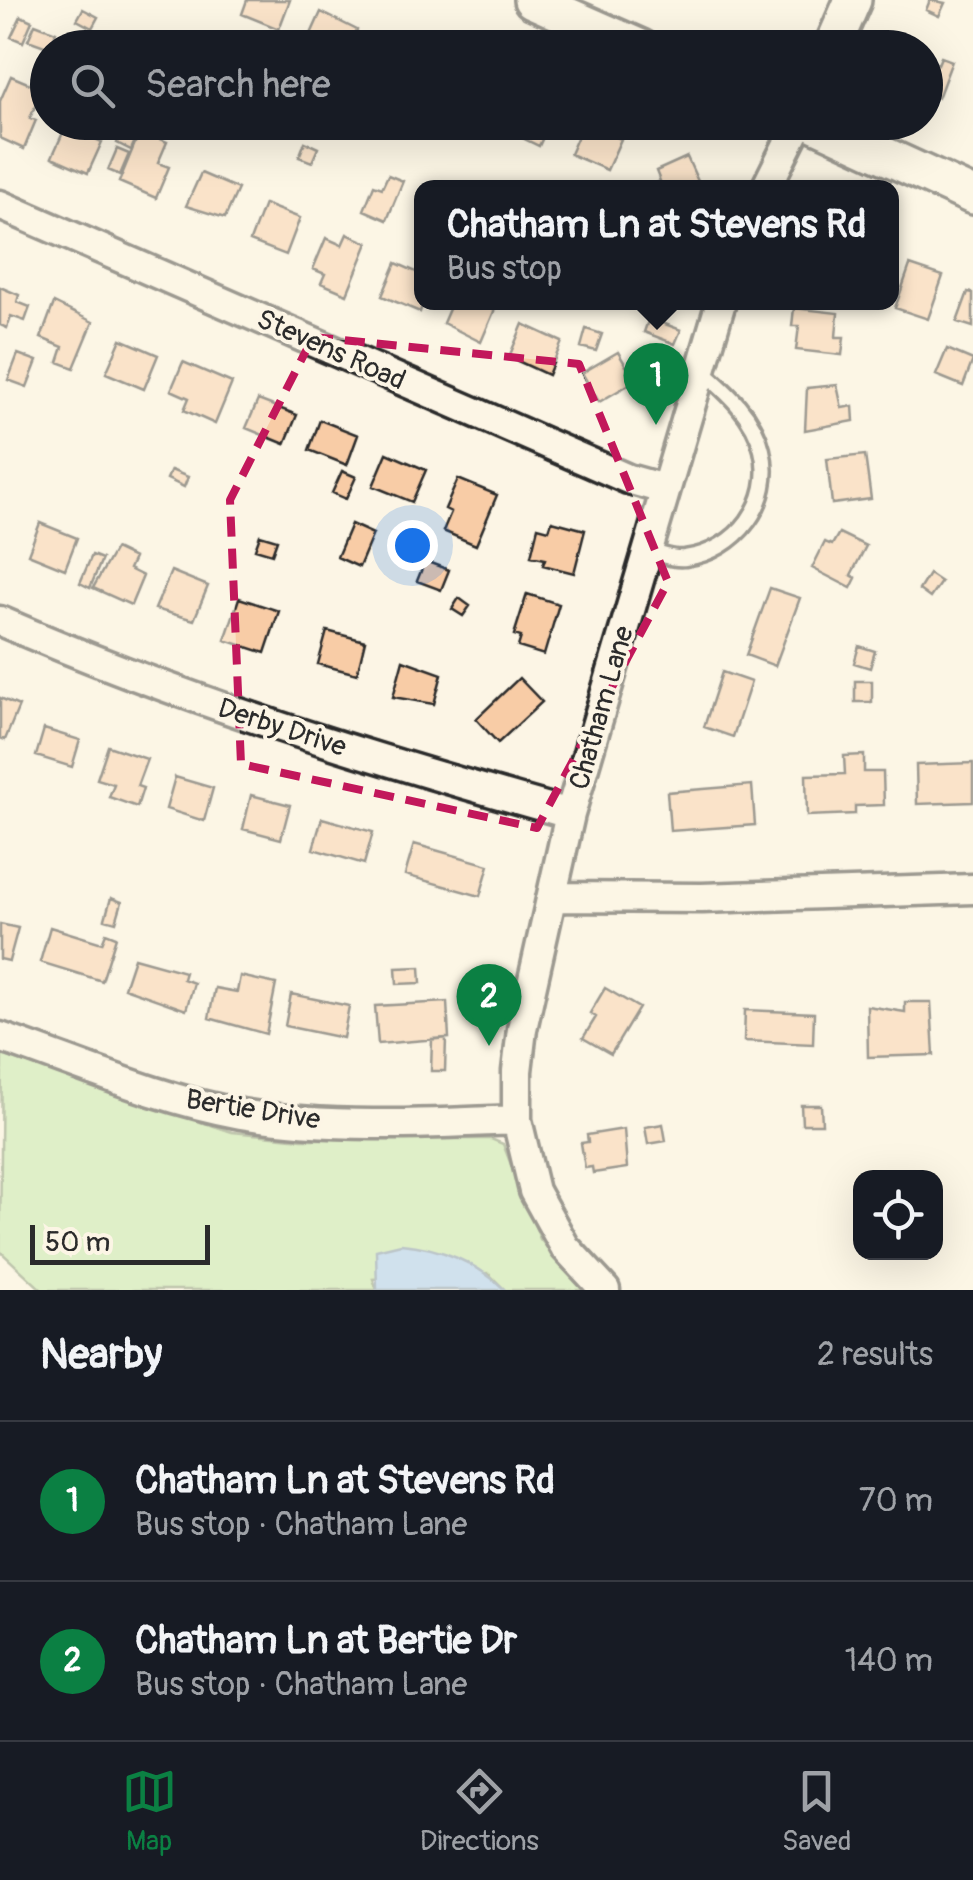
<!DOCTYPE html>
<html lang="en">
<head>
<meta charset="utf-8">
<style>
	body { margin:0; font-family:Pangolin,sans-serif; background:#20242c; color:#f1f3f6 }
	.controls { position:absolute; right:30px; bottom:30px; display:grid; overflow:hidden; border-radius:20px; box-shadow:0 10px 40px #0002 }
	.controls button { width:90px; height:90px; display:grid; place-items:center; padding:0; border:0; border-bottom:2px solid #363941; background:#171b24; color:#f1f3f6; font:50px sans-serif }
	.scale { position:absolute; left:30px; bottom:25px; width:180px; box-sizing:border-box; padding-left:10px; border:5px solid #2b2b2b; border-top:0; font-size:28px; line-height:35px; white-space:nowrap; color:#2b2b2b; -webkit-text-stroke:8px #fcf5e5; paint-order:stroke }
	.you { position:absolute; left:412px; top:545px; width:35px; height:35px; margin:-25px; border:8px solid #fff; border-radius:50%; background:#1a73e8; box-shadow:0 0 0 15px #1a73e833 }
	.badge { display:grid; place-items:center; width:65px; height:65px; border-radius:50%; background:#0b8043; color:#fff; font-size:32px; font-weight:700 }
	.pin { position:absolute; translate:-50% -82px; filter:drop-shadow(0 2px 5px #0008) }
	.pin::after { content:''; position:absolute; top:52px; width:35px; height:30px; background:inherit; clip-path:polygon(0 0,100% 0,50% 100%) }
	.popup { position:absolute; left:414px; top:180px; width:485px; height:130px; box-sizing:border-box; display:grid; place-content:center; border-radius:20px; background:#171b24; filter:drop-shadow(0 2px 8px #0005); font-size:32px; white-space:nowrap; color:#9ea1a6 }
	.popup b { font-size:38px; color:#f1f3f6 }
	.popup::after { content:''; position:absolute; left:50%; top:100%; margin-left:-20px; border:20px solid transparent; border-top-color:#171b24 }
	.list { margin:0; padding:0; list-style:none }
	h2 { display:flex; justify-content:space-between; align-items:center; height:130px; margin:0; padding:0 40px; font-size:42px }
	h2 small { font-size:32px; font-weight:400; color:#9ea1a6 }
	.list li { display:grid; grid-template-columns:65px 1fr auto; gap:30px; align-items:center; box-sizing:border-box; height:160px; padding:0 40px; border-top:2px solid #363941 }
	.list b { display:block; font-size:38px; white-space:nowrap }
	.list p { margin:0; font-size:32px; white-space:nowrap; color:#9ea1a6 }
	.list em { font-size:32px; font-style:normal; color:#9ea1a6 }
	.icon { flex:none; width:55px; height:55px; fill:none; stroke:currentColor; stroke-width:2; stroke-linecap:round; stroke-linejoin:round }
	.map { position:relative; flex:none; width:973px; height:1290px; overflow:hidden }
	.search { position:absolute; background:#171b24; box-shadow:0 10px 40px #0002; left:30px; right:30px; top:30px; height:110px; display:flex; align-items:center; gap:25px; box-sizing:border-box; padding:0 35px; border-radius:55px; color:#9ea1a6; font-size:38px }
	.sheet { height:450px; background:#171b24 }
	nav { display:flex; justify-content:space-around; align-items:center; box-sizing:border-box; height:140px; border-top:2px solid #363941; background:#171b24; font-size:28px; color:#9ea1a6 }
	nav a { display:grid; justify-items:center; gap:5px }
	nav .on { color:#0b8043 }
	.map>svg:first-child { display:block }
	.green { fill:#bde7a4; stroke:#748968; stroke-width:2.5 }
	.water { fill:#9bc7f5; stroke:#6e89a4; stroke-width:2.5 }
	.building { fill:#f8cca6; stroke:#2b2b2b; stroke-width:2.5 }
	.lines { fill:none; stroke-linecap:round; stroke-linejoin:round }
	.service-casing { stroke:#2b2b2b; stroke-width:21 }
	.minor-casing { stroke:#2b2b2b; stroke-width:35 }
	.tertiary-casing { stroke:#2b2b2b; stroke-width:42 }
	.service { stroke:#fcf5e5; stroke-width:14 }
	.minor { stroke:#fcf5e5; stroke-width:28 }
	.tertiary { stroke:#fcf5e5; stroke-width:35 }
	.marked { fill:none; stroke:#c2185b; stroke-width:8; stroke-dasharray:20 12; stroke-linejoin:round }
	.labels { text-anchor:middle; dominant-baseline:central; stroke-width:8; stroke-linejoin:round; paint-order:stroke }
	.street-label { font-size:28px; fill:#2b2b2b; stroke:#fcf5e5 }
</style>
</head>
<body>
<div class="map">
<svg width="973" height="1290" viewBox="0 0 973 1290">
	<rect width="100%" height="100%" fill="#fcf5e5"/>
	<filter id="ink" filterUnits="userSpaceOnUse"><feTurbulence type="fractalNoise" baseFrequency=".01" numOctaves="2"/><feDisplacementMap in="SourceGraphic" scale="20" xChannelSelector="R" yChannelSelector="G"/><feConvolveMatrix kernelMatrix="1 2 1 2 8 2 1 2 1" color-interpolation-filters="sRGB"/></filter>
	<g filter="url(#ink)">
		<path class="green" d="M2,1055L232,1132L302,1139H491L503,1144L540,1239L583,1290H505L488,1273L373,1279L377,1290H42L0,1251Z"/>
		<path class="water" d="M401,1244C439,1247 478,1263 505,1290H377L376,1250Z"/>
		<path class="building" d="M247,0H290L279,29L242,14Z
			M930,0L945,3L939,16L926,10Z
			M83,9L98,17L92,28L77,20Z
			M321,12L357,30L349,48L307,43Z
			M21,16L32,21L23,42L11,37Z
			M35,24L56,32L50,48L28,40Z
			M941,57L952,61L938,98L926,94V59L938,64Z
			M11,76L37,87L35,93L40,95L30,118L36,120L24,149L0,138V101Z
			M126,122H143L131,150L117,143Z
			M504,122H550L539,146L502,128Z
			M584,122L621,139L607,170L570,154Z
			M66,126L102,142L88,173L52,157Z
			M140,131L167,142L158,163L169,167L156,198L119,182Z
			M305,142L318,148L312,162L299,157Z
			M117,149L129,154L120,175L108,170Z
			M687,157L701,188H645L660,181L656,171Z
			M201,173L238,189L225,218L186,206Z
			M388,175L403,181L387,220L364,210L374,185L382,188Z
			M264,204L300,218L286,255L250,241Z
			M347,234L368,243L347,294L321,283L325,274L313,269L326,238L342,245Z
			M396,263L421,274L423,302L420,312L382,296Z
			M910,265L943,276L928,319L895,308Z
			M0,287L19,295L17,302L30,307L25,321L11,316L7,328L0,325Z
			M968,292L973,293V327L957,322Z
			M452,302H498L481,342L443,323Z
			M54,303L93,322L74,368L58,362L63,347L41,338Z
			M794,308L838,313L836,337H844L842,355L796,350L799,326H792Z
			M649,318L681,330L675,344L644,332Z
			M523,324L562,342L548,375L509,357Z
			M586,329L602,334L596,351L581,347Z
			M121,339L158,355L144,389L106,373Z
			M947,349L973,360L963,386L936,375Z
			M618,352L635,381L599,402L582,373Z
			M18,354L37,361L27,387L8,380Z
			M183,362L232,383L215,424L184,410L189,398L171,390Z
			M837,385L842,408L853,406L854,421L805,430L807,388Z
			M258,400L297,415L285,444L246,428Z
			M320,420L358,435L347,465L309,450Z
			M387,453L426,470L412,502L373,486Z
			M865,455L871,499L832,504L827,459Z
			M171,470L188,477L184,487L167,479Z
			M342,471L356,477L346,499L332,493Z
			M458,479L497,495L476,545L443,531L451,512L445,509Z
			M552,521L585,530L574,573L543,565L545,559L531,556L538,527L549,530Z
			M40,523L77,538L65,569L28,554Z
			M351,524L373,534L359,567L337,557Z
			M839,533L866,546L851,575L856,578L851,588L812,568L825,542L832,545Z
			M260,535L277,540L272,554L255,549Z
			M115,549L134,558L129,569L143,576L131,605L93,588Z
			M92,555L102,559L90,588L80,583Z
			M425,561L449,570L441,590L417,581Z
			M171,571L208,586L194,620L155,609Z
			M929,574L941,582L930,598L919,590Z
			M770,588L800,598L775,666L746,655Z
			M527,594L559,604L544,655L518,647L521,637L514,635Z
			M239,598L279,611L265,653L225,640Z
			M459,598L470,606L463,616L452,609Z
			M327,631L365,641L357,674L318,664Z
			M859,646L875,651L870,668L854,663Z
			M403,660L442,674L434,704L393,697Z
			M722,672L751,682L733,737L704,727Z
			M519,678L542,702L498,743L476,719Z
			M855,681H872V702H855Z
			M0,698L19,706L5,740L0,738Z
			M44,729L80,740L72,767L36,756Z
			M108,746L147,759L137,786L143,788L137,807L109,797L114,784L97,779Z
			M864,755V772H883L884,805L855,806V814L807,816L806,775L845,774L844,756Z
			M973,763V802L917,804L916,765Z
			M175,777L213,788L204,821L166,809Z
			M752,785L755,825L670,831L667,792Z
			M251,795L290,805L281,839L243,829Z
			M322,818L373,832L364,864L313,849Z
			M414,844L489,865L480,896L405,875Z
			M111,898L122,902L116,922L105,919Z
			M0,924L18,928L9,961L0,959Z
			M50,927L102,943L106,933L116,937L102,981L40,962Z
			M134,958L185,972L183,979L194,983L186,1010L124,988Z
			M420,967L421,983L397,984L396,968Z
			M240,976L276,984L266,1034L209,1018L215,988L237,992Z
			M605,988L639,1008L611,1054L583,1038L596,1017L590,1013Z
			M291,994L349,1006L343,1038L285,1026Z
			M447,1002L449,1038L378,1044L375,1006Z
			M905,1002H931L934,1055L868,1057L867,1006L905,1012Z
			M745,1010L814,1013L813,1044L744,1041Z
			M446,1038L445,1071H431L432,1039Z
			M801,1105H821L822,1124H802Z
			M663,1124L666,1141L648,1144L645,1127Z
			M624,1129L627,1168L593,1173L592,1167L585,1168L581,1143L588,1142L587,1135Z"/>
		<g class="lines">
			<defs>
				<path id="service" d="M647,551C658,553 673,560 685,558C737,551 775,502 762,450C754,416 727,392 701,370"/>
				<path id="minor" d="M766,188L799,122
					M0,205L628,479L664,489
					M0,621C185,701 376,760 570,814
					M554,897L702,898L973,889
					M0,1037C79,1064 158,1099 241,1114C331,1129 426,1124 517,1120
					M605,1290L565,1247L534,1191L517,1120V1071L522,1029L570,814L721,302"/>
				<path id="tertiary" d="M532,0L641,48
					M832,48L853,0
					M812,122L973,196"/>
			</defs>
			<use href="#service" class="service-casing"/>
			<use href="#minor" class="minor-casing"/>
			<use href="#tertiary" class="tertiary-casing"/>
			<use href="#service" class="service"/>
			<use href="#minor" class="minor"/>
			<use href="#tertiary" class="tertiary"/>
		</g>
	</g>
	<path d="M0 0H973V1290H0ZM313,337L579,364L668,582L537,828L241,764L230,500Z" fill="#fcf5e5" fill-opacity=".55" fill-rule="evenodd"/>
	<path class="marked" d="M313,337L579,364L668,582L537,828L241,764L230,500Z"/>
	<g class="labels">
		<g class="street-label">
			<text transform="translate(331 350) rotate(24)">Stevens Road</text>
			<text transform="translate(602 708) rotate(-74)">Chatham Lane</text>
			<text transform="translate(282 728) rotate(18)">Derby Drive</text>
			<text transform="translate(253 1110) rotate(9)">Bertie Drive</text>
		</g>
	</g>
</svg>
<div class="controls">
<button><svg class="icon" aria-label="locate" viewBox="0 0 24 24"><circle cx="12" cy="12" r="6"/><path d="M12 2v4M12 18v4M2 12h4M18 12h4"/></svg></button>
</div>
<div class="scale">50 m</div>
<div class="you"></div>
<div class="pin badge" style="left:656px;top:425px">1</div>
<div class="popup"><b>Chatham Ln at Stevens Rd</b>Bus stop</div>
<div class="pin badge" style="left:489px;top:1046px">2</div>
<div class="search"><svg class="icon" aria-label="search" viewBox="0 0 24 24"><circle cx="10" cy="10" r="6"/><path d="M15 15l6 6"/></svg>Search here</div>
</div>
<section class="sheet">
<h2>Nearby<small>2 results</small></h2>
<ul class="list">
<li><span class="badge">1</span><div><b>Chatham Ln at Stevens Rd</b><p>Bus stop · Chatham Lane</p></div><em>70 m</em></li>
<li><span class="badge">2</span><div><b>Chatham Ln at Bertie Dr</b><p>Bus stop · Chatham Lane</p></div><em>140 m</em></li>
</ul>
</section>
<nav>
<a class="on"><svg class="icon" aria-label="map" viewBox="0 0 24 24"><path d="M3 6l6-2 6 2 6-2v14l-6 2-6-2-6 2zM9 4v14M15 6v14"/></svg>Map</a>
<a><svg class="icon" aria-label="directions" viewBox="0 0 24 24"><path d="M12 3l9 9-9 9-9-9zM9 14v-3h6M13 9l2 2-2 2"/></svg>Directions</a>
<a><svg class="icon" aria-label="saved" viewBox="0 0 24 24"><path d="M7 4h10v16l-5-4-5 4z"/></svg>Saved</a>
</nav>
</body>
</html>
